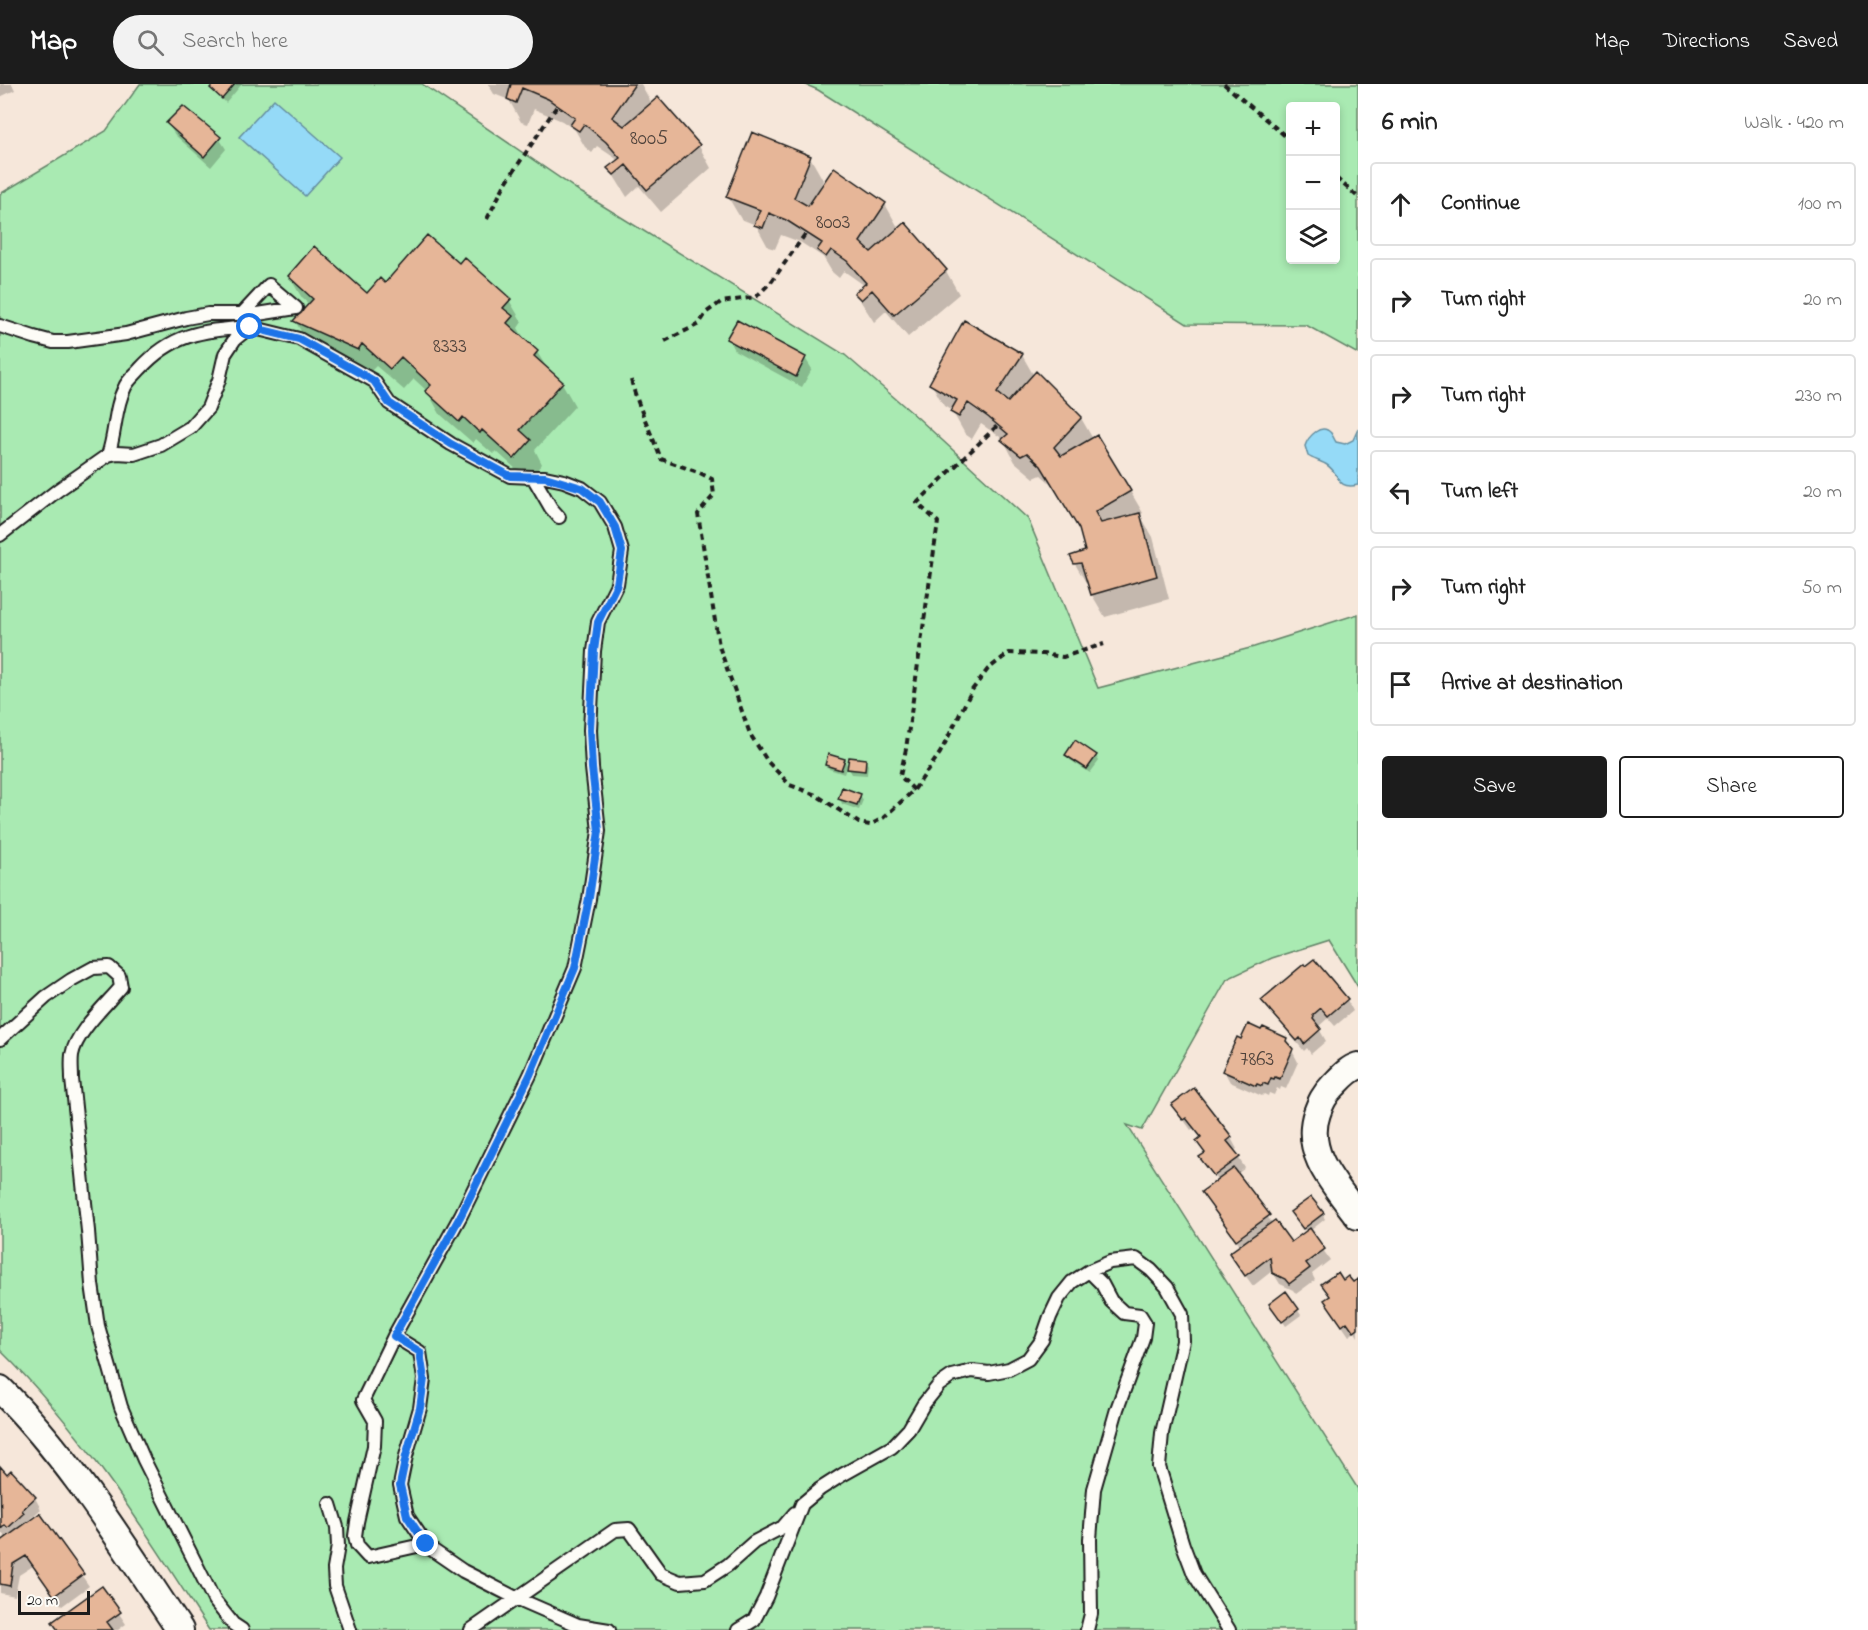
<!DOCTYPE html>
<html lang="en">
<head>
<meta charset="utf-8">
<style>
	body { margin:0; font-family:"Indie Flower",sans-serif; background:#f2f2f2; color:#222 }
	.controls { position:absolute; right:18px; top:18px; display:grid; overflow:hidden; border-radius:6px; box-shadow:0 3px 9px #0003 }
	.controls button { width:54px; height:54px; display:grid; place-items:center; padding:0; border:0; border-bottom:2px solid #e0e0e0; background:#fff; color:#222; font:30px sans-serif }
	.scale { position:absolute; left:18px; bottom:15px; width:72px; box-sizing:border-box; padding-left:6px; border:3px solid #1c1c1c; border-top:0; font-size:16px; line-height:21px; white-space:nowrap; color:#1c1c1c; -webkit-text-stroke:4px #fdfcf7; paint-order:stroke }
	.stop { position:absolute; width:18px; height:18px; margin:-14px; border:4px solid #1a73e8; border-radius:50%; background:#fff }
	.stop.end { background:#1a73e8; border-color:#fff; box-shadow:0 2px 6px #0008 }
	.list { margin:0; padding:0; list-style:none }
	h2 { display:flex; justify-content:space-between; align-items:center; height:78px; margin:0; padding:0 24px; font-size:26px }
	h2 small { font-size:20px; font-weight:400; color:#767676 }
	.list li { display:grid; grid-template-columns:39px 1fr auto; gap:18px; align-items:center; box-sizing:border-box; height:84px; margin:0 12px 12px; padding:0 12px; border:2px solid #e0e0e0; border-radius:6px }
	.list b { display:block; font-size:22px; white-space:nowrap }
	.list em { font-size:20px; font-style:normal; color:#767676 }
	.actions { display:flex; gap:12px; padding:18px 24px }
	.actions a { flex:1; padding:14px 0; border:2px solid #1c1c1c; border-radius:6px; text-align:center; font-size:21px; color:#1c1c1c }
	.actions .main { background:#1c1c1c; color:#fff }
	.icon { flex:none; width:33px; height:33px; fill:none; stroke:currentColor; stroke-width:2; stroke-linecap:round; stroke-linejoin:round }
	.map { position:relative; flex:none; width:1358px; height:1546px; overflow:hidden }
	header { display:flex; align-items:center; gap:36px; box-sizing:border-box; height:84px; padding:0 30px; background:#1c1c1c; color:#fff }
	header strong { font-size:28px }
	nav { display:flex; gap:33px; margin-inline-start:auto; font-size:21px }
	.search { width:420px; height:54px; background:#f2f2f2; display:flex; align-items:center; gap:15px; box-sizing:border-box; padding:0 21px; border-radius:33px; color:#767676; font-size:22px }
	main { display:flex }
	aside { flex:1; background:#fff }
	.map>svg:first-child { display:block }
	.green { fill:#a9eab2; stroke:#628367; stroke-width:1.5; fill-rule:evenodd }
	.water { fill:#95daf7; stroke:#658e9f; stroke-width:1.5 }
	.shadow { fill:#0003 }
	.building { fill:#e6b698; stroke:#1c1c1c; stroke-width:1.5 }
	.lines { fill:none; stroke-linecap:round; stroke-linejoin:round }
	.service-casing { stroke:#1c1c1c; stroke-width:16 }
	.minor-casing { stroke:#1c1c1c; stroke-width:30 }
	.path { stroke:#1c1c1c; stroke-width:4; stroke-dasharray:6 4.5; stroke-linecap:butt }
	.service { stroke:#fdfcf7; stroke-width:12 }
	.minor { stroke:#fdfcf7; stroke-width:26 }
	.route { stroke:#1a73e8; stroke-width:8 }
	.labels { text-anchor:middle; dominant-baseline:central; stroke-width:5; stroke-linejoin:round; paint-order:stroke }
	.number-label { font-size:21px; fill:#4e423b }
</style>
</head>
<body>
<header>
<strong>Map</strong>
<div class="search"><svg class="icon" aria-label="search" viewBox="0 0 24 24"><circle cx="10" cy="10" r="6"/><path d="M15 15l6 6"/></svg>Search here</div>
<nav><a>Map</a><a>Directions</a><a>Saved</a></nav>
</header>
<main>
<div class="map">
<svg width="1358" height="1546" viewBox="0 0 1358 1546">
	<rect width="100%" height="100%" fill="#f6e7da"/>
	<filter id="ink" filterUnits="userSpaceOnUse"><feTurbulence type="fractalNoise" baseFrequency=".0167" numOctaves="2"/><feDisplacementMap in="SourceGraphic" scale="12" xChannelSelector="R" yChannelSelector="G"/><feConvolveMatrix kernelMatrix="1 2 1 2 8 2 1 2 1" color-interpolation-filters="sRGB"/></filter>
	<g filter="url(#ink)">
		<path class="green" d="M140,0H422L582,109L845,271L918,334L1028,435L1098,604L1254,563L1358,530V903L1329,856L1272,874L1227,895L1142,1046L1127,1041L1358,1405V1546H209C146,1448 84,1348 0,1266V110L106,47Z
			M804,0H1358V270L1306,241L1187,240L818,6ZM1336,22V176H1290V22Z"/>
		<path class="water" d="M274,15L340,73L305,112L239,53Z
			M1358,345V401C1335,406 1341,390 1327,381C1321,377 1314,376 1308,372L1305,362C1308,353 1321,338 1331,349C1333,352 1334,355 1336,358L1345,360L1353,356Z"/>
		<path class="shadow" d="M0,0H12L15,6L0,13Z
			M216,0H242L226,19L212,4Z
			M488,0H641L652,20L699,62L711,84L661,128L639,102L627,113L609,84L618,77L615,74L597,62L592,69L585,63L575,46L562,37L534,25L528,40L521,38L509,16L494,10Z
			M168,40L219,54L226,65L211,83L175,51Z
			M810,73L823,96L819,105L820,106L834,85L885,120L899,145L905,140L946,187L959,210L908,253L886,227L874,238L856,210L865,202L861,199L844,187L839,194L832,188L823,173L800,158L781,151L775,165L768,163L756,141L741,135L728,113Z
			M459,181L509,216L522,238L518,244L525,256L537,268L548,286L562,299L575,322L535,366L542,380L528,396L496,367L493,370L476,355L473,359L440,330L427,307L414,295L404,306L376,282L371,287L308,259L295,237L310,221L302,214L289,192L367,211L385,201Z
			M728,255L805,274L812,285L802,303L734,266Z
			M1022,271L1034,292L1036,290L1081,334L1093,355L1130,407L1143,429L1140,431L1153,453L1169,515L1105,533L1092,511L1090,502H1088L1075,480L1087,468L1081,446L1056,404L1041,391L1034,394L1015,378L1003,355L981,340L972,355L965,350L952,327L944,322L931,299Z
			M1067,671L1096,672L1099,677L1090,689L1070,676Z
			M844,676L847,681L844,690L829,685L827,680Z
			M865,676L868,681L867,691L852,690L849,685Z
			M860,711L863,716L859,726L842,720L840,715Z
			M1263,916H1347L1353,927L1335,942L1328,934L1318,943L1326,957L1311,970L1307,964L1304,967L1270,927Z
			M1286,955L1298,978L1286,1005L1281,1003L1280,1006L1277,1004L1274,1011L1269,1009L1268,1012L1264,1010L1262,1012L1230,998L1224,987Z
			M1194,1006L1231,1054L1237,1065L1234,1067L1245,1084L1237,1090L1272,1139L1291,1160L1306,1148L1295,1133L1322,1130L1325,1135L1310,1147L1330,1176L1312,1190L1315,1196L1296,1210L1293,1206L1280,1200L1272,1187L1253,1202L1237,1180L1241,1162L1210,1120L1218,1098L1201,1073L1206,1070L1202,1055L1194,1044L1191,1046L1173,1021Z
			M1358,1197V1253L1355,1248L1349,1252L1332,1227L1331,1213L1343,1198L1352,1200Z
			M1286,1209L1301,1231L1286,1242L1274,1225Z
			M0,1385L35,1414L41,1425L25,1439L26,1441L40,1431L89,1502L62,1522L33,1482L19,1491L15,1512L0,1509V1460L7,1455L0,1447Z
			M102,1504L126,1540L118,1546H59Z"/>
		<path class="building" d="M214,0H235L222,15L210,4Z
			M511,0H635L612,33L624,42L658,13L700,61L647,106L626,81L614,91L607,84L620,74L606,58L584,40L579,47L570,41L575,34L548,15L522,4L516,19L507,15Z
			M183,22L221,53L204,73L166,39Z
			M752,48L811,72L794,114L808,122L834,83L886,119L860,158L871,168L905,138L947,186L894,231L872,206L861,216L854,209L866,199L847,177L831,166L826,173L817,166L822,159L786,136L769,129L763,144L754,141L760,126L726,113Z
			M427,151L459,179L464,173L511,215L503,224L513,232L507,239L538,267L534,272L563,298L520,346L531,356L514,375L482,346L480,349L463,333L459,338L425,307L431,301L401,273L390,285L362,260L358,266L293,237L313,215L288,192L314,162L367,209L380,194L385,199Z
			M737,236L806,273L796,293L726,255Z
			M964,236L1023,270L997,309L1008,318L1036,287L1082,333L1054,363L1061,372L1097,351L1131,407L1095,428L1101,439L1140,429L1157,492L1091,511L1081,479L1074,480L1070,472L1085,467L1079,445L1041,382L1027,369L1021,372L1001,356L1008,350L988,333L968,319L959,333L950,328L957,316L929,300Z
			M1075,656L1097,671L1087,685L1065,671Z
			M828,670L845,675L841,686L825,681Z
			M849,673L866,675L865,687L847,685Z
			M842,703L861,710L857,721L838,715Z
			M1314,875L1348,915L1328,932L1321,924L1313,931L1314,933L1313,935L1321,945L1304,960L1300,954L1297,957L1261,916L1304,880L1305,882Z
			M1248,940L1261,946L1263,943L1287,954L1286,957L1293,965L1280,995L1275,993L1274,995L1271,994L1268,1001L1263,999L1262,1002L1257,1000L1256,1002L1222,987L1237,953L1241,955Z
			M1194,1004L1232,1053L1227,1057L1240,1073L1214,1092L1199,1073L1205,1069L1196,1057L1201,1053L1186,1034L1183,1036L1171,1021Z
			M1234,1084L1270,1131L1236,1156L1201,1108Z
			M1311,1113L1324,1129L1303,1145L1290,1128Z
			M1275,1136L1291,1158L1310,1144L1325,1165L1306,1179L1310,1184L1289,1200L1285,1195L1272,1189L1270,1173L1245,1192L1229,1169Z
			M1338,1188L1343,1196L1348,1192L1353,1198L1358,1195V1245L1354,1248L1347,1238L1342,1242L1324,1216L1330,1212L1321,1200Z
			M1286,1207L1299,1225L1282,1238L1269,1220Z
			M0,1382L7,1390L11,1386L36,1413L22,1426L24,1429L8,1444L5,1441L1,1445Z
			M40,1429L84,1490L54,1512L26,1472L13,1480L10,1502L0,1500V1458Z
			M102,1502L121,1528L107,1538L113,1546H58L52,1538Z"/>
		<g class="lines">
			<defs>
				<path id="service" d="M296,224L269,201L242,230L250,243L299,255L374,297L389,319L451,360L510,392L533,393L551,424L559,433
					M0,242L34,253L53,258H68L126,250L186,234L208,230H258L296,224
					M533,393H545L564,397L582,404L600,418L615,443L622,467L617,500L598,538L594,567L590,646L592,684L599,747L589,815L575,884L530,991L461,1131L394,1252L420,1268L424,1295L420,1324L406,1372L400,1401L407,1432L428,1463L463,1487L516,1514L578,1541L609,1546
					M0,451L58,406L108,371L117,369L134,370L161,361L191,343L208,324L219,296L225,270L235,255L250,243C203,247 174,248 140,285C135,291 128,296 125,303C114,324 116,349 108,371
					M0,955L46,913L71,896L93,884L109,883L119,892L121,903C106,921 76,948 72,971C71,979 72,987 72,995L88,1147L92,1200L98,1242L121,1323L144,1376L214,1516L233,1540L242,1546
					M394,1252L363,1316L375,1337L374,1362L357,1438L355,1452L357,1461L368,1473L426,1460
					M330,1420L337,1443L338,1462L334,1485L335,1502L350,1546
					M471,1546L615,1446L629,1445L661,1490L680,1498L705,1496L728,1481L754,1458L783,1443L795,1429
					M738,1546L754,1536L766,1513L802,1420L820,1405L842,1391L892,1363L909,1345L923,1321L939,1301L952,1292L972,1287L989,1289L1009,1285L1028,1275L1042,1256L1050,1233L1059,1214L1072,1198L1089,1187L1110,1178L1136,1175L1151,1186L1167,1203L1182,1230L1183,1257L1162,1349L1159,1383L1183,1461L1194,1490L1229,1546
					M1087,1546L1091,1530L1090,1455L1094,1405L1117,1325L1143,1254L1145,1239L1140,1231L1124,1229L1111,1217L1102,1200L1089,1187"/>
				<path id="minor" d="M1358,982C1348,985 1341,994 1333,1002C1324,1011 1321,1018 1317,1029C1303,1069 1336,1102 1358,1132
					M0,1305C72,1376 124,1463 180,1546"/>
			</defs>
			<use href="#service" class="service-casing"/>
			<use href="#minor" class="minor-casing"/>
			<path class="path" d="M1224,0L1290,56
				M1336,94L1358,113
				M487,135L505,100L557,22
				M665,257L699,240L707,228L721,218L756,213L772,197L806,149
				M631,296C638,323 651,348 661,375L698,388L712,395L714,411L698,430L719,562L750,650L768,678L790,701L816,711L859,739L870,741L883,734L914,706L940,669L972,606L988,585L1009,569L1043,570L1063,573L1104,560
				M914,706L900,692L906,665L938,438L917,419L998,341"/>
			<use href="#service" class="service"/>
			<use href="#minor" class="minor"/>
		</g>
	</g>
	<g class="lines" filter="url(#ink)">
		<path class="route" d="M250,243L299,255L374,297L389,319L451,360L510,392L545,393L582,404L600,418L615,443L622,467L617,500L598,538L594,567L590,646L592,684L599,747L589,814L575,884L530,991L461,1131L394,1252L420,1268L424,1295L420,1324L406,1372L400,1401L407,1432L426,1460"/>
	</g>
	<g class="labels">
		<g class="number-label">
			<text x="649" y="55">8005</text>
			<text x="833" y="139">8003</text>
			<text x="450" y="263">8333</text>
			<text x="1257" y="976">7863</text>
		</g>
	</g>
</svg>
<div class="controls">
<button>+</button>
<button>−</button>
<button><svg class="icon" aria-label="layers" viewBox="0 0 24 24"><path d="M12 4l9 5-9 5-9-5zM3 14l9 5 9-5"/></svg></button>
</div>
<div class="scale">20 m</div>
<div class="stop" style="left:250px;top:243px"></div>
<div class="stop end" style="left:426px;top:1460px"></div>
</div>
<aside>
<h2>6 min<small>Walk · 420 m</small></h2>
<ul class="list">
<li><svg class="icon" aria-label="ahead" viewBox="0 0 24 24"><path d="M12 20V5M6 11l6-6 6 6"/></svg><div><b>Continue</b></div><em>100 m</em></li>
<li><svg class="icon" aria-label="right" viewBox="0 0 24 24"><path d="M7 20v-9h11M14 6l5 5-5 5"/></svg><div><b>Turn right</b></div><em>20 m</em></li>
<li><svg class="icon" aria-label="right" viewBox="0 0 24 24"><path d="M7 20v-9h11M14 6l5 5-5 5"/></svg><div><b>Turn right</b></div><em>230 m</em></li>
<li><svg class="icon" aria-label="left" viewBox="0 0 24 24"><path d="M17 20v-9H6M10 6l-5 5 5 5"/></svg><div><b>Turn left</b></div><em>20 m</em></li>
<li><svg class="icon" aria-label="right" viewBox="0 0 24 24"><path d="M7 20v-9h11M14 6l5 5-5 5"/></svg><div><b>Turn right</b></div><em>50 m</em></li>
<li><svg class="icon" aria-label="arrive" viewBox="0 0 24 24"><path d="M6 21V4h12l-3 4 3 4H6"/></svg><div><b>Arrive at destination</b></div></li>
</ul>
<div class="actions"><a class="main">Save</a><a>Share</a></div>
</aside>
</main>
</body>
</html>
